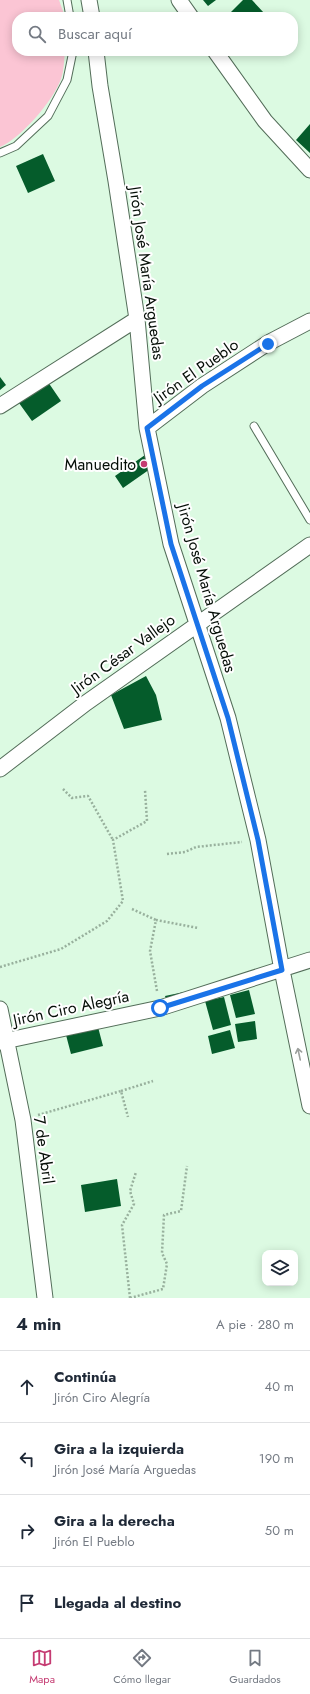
<!DOCTYPE html>
<html lang="es">
<head>
<meta charset="utf-8">
<style>
	body { margin:0; font-family:Jost,sans-serif; background:#f6f6f7; color:#1f2937 }
	.controls { position:absolute; right:12px; bottom:12px; display:grid; overflow:hidden; border-radius:8px; box-shadow:0 2px 10px #0003 }
	.controls button { width:36px; height:36px; display:grid; place-items:center; padding:0; border:0; border-bottom:1px solid #e0e1e3; background:#fff; color:#1f2937; font:20px sans-serif }
	.stop { position:absolute; width:12px; height:12px; margin:-9px; border:3px solid #1a73e8; border-radius:50%; background:#fff }
	.stop.end { background:#1a73e8; border-color:#fff; box-shadow:0 1px 4px #0008 }
	.list { margin:0; padding:0; list-style:none }
	h2 { display:flex; justify-content:space-between; align-items:center; height:52px; margin:0; padding:0 16px; font-size:17px }
	h2 small { font-size:13px; font-weight:400; color:#747a83 }
	.list li { display:grid; grid-template-columns:26px 1fr auto; gap:12px; align-items:center; box-sizing:border-box; height:72px; padding:0 16px; border-top:1px solid #e0e1e3 }
	.list b { display:block; font-size:15px; white-space:nowrap }
	.list p { margin:0; font-size:13px; white-space:nowrap; color:#747a83 }
	.list em { font-size:13px; font-style:normal; color:#747a83 }
	.icon { flex:none; width:22px; height:22px; fill:none; stroke:currentColor; stroke-width:2; stroke-linecap:round; stroke-linejoin:round }
	.map { position:relative; flex:none; width:310px; height:1298px; overflow:hidden }
	.search { position:absolute; background:#fff; box-shadow:0 2px 10px #0003; left:12px; right:12px; top:12px; height:44px; display:flex; align-items:center; gap:10px; box-sizing:border-box; padding:0 14px; border-radius:16px; color:#747a83; font-size:15px }
	.sheet { height:340px; background:#fff }
	nav { display:flex; justify-content:space-around; align-items:center; box-sizing:border-box; height:56px; border-top:1px solid #e0e1e3; background:#fff; font-size:11px; color:#747a83 }
	nav a { display:grid; justify-items:center; gap:2px }
	nav .on { color:#c53b72 }
	.map>svg:first-child { display:block }
	.green { fill:#fbc5d4 }
	.building { fill:#055c2b }
	.lines { fill:none; stroke-linecap:round; stroke-linejoin:round }
	.lane-casing { stroke:#536d59; stroke-width:9 }
	.street-casing { stroke:#536d59; stroke-width:17 }
	.path { stroke:#98b09d; stroke-width:2.5; stroke-dasharray:2 2; stroke-linecap:butt }
	.lane { stroke:#fff; stroke-width:7 }
	.street { stroke:#fff; stroke-width:15 }
	.oneway { stroke:#9b9f9c }
	.route { stroke:#1a73e8; stroke-width:5 }
	.poi-dot { fill:#c53b72; stroke:#fefefe; stroke-width:1.5 }
	.labels { text-anchor:middle; dominant-baseline:central; stroke-width:4; stroke-linejoin:round; paint-order:stroke }
	.street-label { font-size:16px; fill:#050e07; stroke:#fefefe }
	.poi-label { font-size:16px; fill:#050e07; stroke:#fefefe; text-anchor:end }
</style>
</head>
<body>
<div class="map">
<svg width="310" height="1298" viewBox="0 0 310 1298">
	<rect width="100%" height="100%" fill="#dcfae2"/>
	<path class="green" d="M0,0H59L65,17H17V51H65C64,60 64,71 61,79C53,101 21,138 0,147Z"/>
	<path class="building" d="M203,0H216L208,6Z
		M243,0H252L264,13L260,17H226Z
		M310,124V153L296,140Z
		M43,154L55,181L28,193L16,166Z
		M0,377L6,385L0,390Z
		M48,382L61,401L32,421L19,403Z
		M145,455L153,467L123,488L115,476Z
		M146,676L156,695L162,720L124,729L111,695Z
		M249,990L255,1014L236,1018L230,995Z
		M184,992L185,998L167,1002L165,996Z
		M224,997L231,1025L213,1030L205,1001Z
		M255,1021L257,1039L238,1042L235,1024Z
		M98,1027L103,1046L71,1054L66,1035Z
		M230,1030L235,1048L212,1054L208,1036Z
		M117,1179L121,1206L85,1212L81,1185Z"/>
	<g class="lines">
		<defs>
			<path id="lane" d="M67,0L70,17
				M0,153L16,146L48,116L67,80L73,51
				M254,426L310,520"/>
			<path id="street" d="M89,0L92,17
				M179,0L191,17
				M96,51L100,86L116,181L137,319L147,428L171,544L228,718L258,840L282,970L310,1106
				M215,51L265,121L310,170
				M0,406L137,319
				M147,428L202,386L268,343L310,321
				M0,769L86,703L310,545
				M0,1009L23,1120L45,1298
				M0,1042L160,1008L310,960"/>
		</defs>
		<use href="#lane" class="lane-casing"/>
		<use href="#street" class="street-casing"/>
		<path class="path" d="M63,789L72,798L88,796L113,840
			M167,854L185,852L196,847L242,842
			M132,909L156,920
			M0,967L61,949L107,921L123,901L113,840L147,821L145,790
			M157,991L150,951L156,920L198,928
			M121,1091L153,1081
			M38,1115L121,1091L128,1117
			M130,1298L163,1289L167,1264L162,1253L164,1215L181,1211L187,1166
			M130,1298L122,1225L134,1204L130,1191L136,1172"/>
		<use href="#lane" class="lane"/>
		<use href="#street" class="street"/>
	</g>
	<defs><path id="oneway-shaft" d="M-6 0H5M1.5-3L5.5 0L1.5 3" fill="none" stroke-width="1.6" stroke-linecap="round" stroke-linejoin="round"/></defs>
	<use class="oneway" href="#oneway-shaft" transform="translate(299 1054) rotate(-102)"/>
	<g class="lines">
		<path class="route" d="M160,1008L282,970L258,840L228,718L171,544L147,428L202,386L268,344"/>
	</g>
	<circle class="poi-dot" cx="144" cy="464" r="4"/>
	<g class="labels">
		<g class="street-label">
			<text transform="translate(147 273) rotate(82)">Jirón José María Arguedas</text>
			<text transform="translate(196 371) rotate(-35)">Jirón El Pueblo</text>
			<text transform="translate(207 588) rotate(74)">Jirón José María Arguedas</text>
			<text transform="translate(123 654) rotate(-36)">Jirón César Vallejo</text>
			<text transform="translate(71 1008) rotate(-12)">Jirón Ciro Alegría</text>
			<text transform="translate(44 1150) rotate(82)">7 de Abril</text>
		</g>
		<g class="poi-label">
			<text x="136" y="464">Manuedito</text>
		</g>
	</g>
</svg>
<div class="controls">
<button><svg class="icon" aria-label="layers" viewBox="0 0 24 24"><path d="M12 4l9 5-9 5-9-5zM3 14l9 5 9-5"/></svg></button>
</div>
<div class="stop" style="left:160px;top:1008px"></div>
<div class="stop end" style="left:268px;top:344px"></div>
<div class="search"><svg class="icon" aria-label="search" viewBox="0 0 24 24"><circle cx="10" cy="10" r="6"/><path d="M15 15l6 6"/></svg>Buscar aquí</div>
</div>
<section class="sheet">
<h2>4 min<small>A pie · 280 m</small></h2>
<ul class="list">
<li><svg class="icon" aria-label="ahead" viewBox="0 0 24 24"><path d="M12 20V5M6 11l6-6 6 6"/></svg><div><b>Continúa</b><p>Jirón Ciro Alegría</p></div><em>40 m</em></li>
<li><svg class="icon" aria-label="left" viewBox="0 0 24 24"><path d="M17 20v-9H6M10 6l-5 5 5 5"/></svg><div><b>Gira a la izquierda</b><p>Jirón José María Arguedas</p></div><em>190 m</em></li>
<li><svg class="icon" aria-label="right" viewBox="0 0 24 24"><path d="M7 20v-9h11M14 6l5 5-5 5"/></svg><div><b>Gira a la derecha</b><p>Jirón El Pueblo</p></div><em>50 m</em></li>
<li><svg class="icon" aria-label="arrive" viewBox="0 0 24 24"><path d="M6 21V4h12l-3 4 3 4H6"/></svg><div><b>Llegada al destino</b></div></li>
</ul>
</section>
<nav>
<a class="on"><svg class="icon" aria-label="map" viewBox="0 0 24 24"><path d="M3 6l6-2 6 2 6-2v14l-6 2-6-2-6 2zM9 4v14M15 6v14"/></svg>Mapa</a>
<a><svg class="icon" aria-label="directions" viewBox="0 0 24 24"><path d="M12 3l9 9-9 9-9-9zM9 14v-3h6M13 9l2 2-2 2"/></svg>Cómo llegar</a>
<a><svg class="icon" aria-label="saved" viewBox="0 0 24 24"><path d="M7 4h10v16l-5-4-5 4z"/></svg>Guardados</a>
</nav>
</body>
</html>
